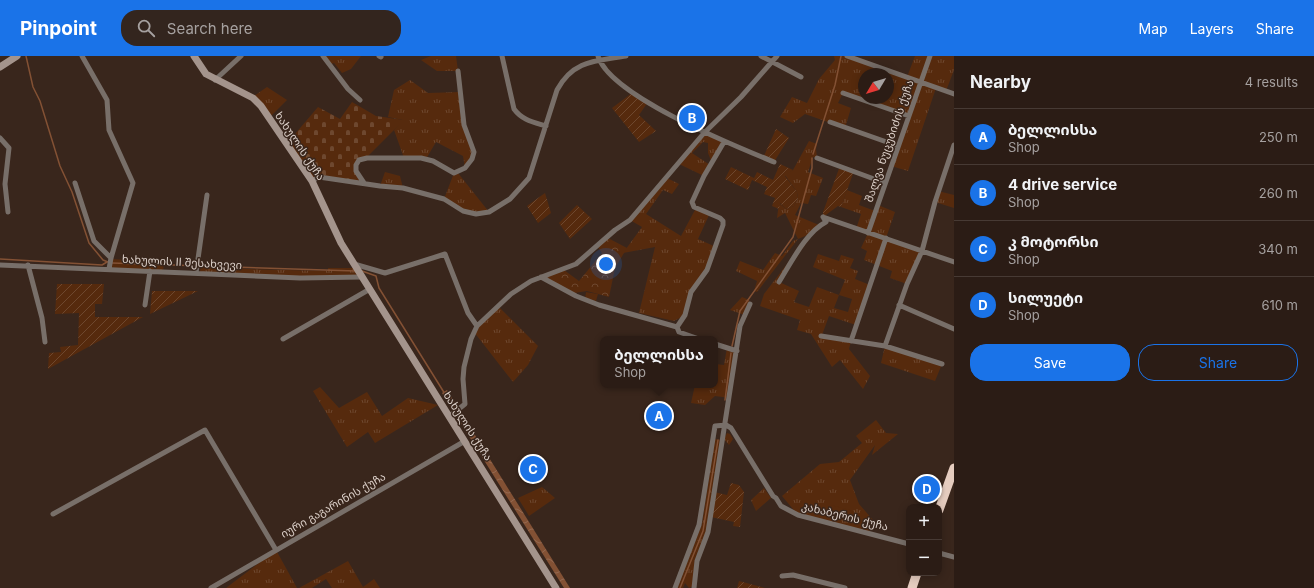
<!DOCTYPE html>
<html lang="en">
<head>
<meta charset="utf-8">
<style>
	body { margin:0; font-family:Inter,"Noto Sans Georgian",sans-serif; background:#33251e; color:#f1f3f6 }
	.controls { position:absolute; right:12px; bottom:12px; display:grid; overflow:hidden; border-radius:8px; box-shadow:0 2px 10px #0003 }
	.controls button { width:36px; height:36px; display:grid; place-items:center; padding:0; border:0; border-bottom:1px solid #473a34; background:#2b1c15; color:#f1f3f6; font:20px sans-serif }
	.compass { position:absolute; left:858px; top:12px; width:36px; height:36px; border-radius:50%; background:#2b1c15; box-shadow:0 2px 10px #0003; rotate:232deg }
	.you { position:absolute; left:606px; top:208px; width:14px; height:14px; margin:-10px; border:3px solid #fff; border-radius:50%; background:#1a73e8; box-shadow:0 0 0 6px #1a73e833 }
	.badge { display:grid; place-items:center; width:26px; height:26px; border-radius:50%; background:#1a73e8; color:#fff; font-size:13px; font-weight:700 }
	.pin { position:absolute; translate:-50% -50%; border:2px solid #fff; box-shadow:0 1px 4px #0006 }
	.popup { position:absolute; left:600px; top:280px; width:118px; height:52px; box-sizing:border-box; display:grid; place-content:center; border-radius:8px; background:#2b1c15; filter:drop-shadow(0 1px 3px #0005); font-size:13px; white-space:nowrap; color:#a6a1a0 }
	.popup b { font-size:15px; color:#f1f3f6 }
	.popup::after { content:''; position:absolute; left:50%; top:100%; margin-left:-8px; border:8px solid transparent; border-top-color:#2b1c15 }
	.list { margin:0; padding:0; list-style:none }
	h2 { display:flex; justify-content:space-between; align-items:center; height:52px; margin:0; padding:0 16px; font-size:17px }
	h2 small { font-size:13px; font-weight:400; color:#a6a1a0 }
	.list li { display:grid; grid-template-columns:26px 1fr auto; gap:12px; align-items:center; box-sizing:border-box; height:56px; padding:0 16px; border-top:1px solid #473a34 }
	.list b { display:block; font-size:15px; white-space:nowrap }
	.list p { margin:0; font-size:13px; white-space:nowrap; color:#a6a1a0 }
	.list em { font-size:13px; font-style:normal; color:#a6a1a0 }
	.actions { display:flex; gap:8px; padding:12px 16px }
	.actions a { flex:1; padding:9px 0; border:1px solid #1a73e8; border-radius:16px; text-align:center; font-size:14px; color:#1a73e8 }
	.actions .main { background:#1a73e8; color:#fff }
	.icon { flex:none; width:22px; height:22px; fill:none; stroke:currentColor; stroke-width:2; stroke-linecap:round; stroke-linejoin:round }
	.map { position:relative; flex:none; width:954px; height:532px; overflow:hidden }
	header { display:flex; align-items:center; gap:24px; box-sizing:border-box; height:56px; padding:0 20px; background:#1a73e8; color:#fff }
	header strong { font-size:19px }
	nav { display:flex; gap:22px; margin-inline-start:auto; font-size:14px }
	.search { width:280px; height:36px; background:#33251e; display:flex; align-items:center; gap:10px; box-sizing:border-box; padding:0 14px; border-radius:16px; color:#a6a1a0; font-size:15px }
	main { display:flex }
	aside { flex:1; background:#2b1c15 }
	.map>svg:first-child { display:block }
	.grass { fill:url(#grass-tufts); fill-rule:evenodd }
	.forest { fill:url(#forest-crowns) }
	.cemetery { fill:url(#cemetery-stones) }
	.garden { fill:url(#garden-furrows) }
	.pitch { fill:#562a0d }
	.water { fill:url(#water-waves) }
	.lines { fill:none; stroke-linecap:round; stroke-linejoin:round }
	.stream { stroke:#835134; stroke-width:1.5 }
	.street { stroke:#786f69; stroke-width:5 }
	.secondary { stroke:#a4948c; stroke-width:7 }
	.highway { stroke:#e5ccbf; stroke-width:9 }
	.labels { text-anchor:middle; dominant-baseline:central; stroke-width:3; stroke-linejoin:round; paint-order:stroke }
	.street-label { font-size:11px; fill:#ddd1ca; stroke:#39261c }
</style>
</head>
<body>
<header>
<strong>Pinpoint</strong>
<div class="search"><svg class="icon" aria-label="search" viewBox="0 0 24 24"><circle cx="10" cy="10" r="6"/><path d="M15 15l6 6"/></svg>Search here</div>
<nav><a>Map</a><a>Layers</a><a>Share</a></nav>
</header>
<main>
<div class="map">
<svg width="954" height="532" viewBox="0 0 954 532">
	<defs>
		<pattern id="grass-tufts" width="24" height="20" patternUnits="userSpaceOnUse"><rect width="24" height="20" fill="#562a0d"/><path d="M3 7l-1-3M5 7V3M7 7l1-3M15 17l-1-3M17 17v-4M19 17l1-3" fill="none" stroke="#6e482f"/></pattern>
		<pattern id="forest-crowns" width="20" height="18" patternUnits="userSpaceOnUse"><rect width="20" height="18" fill="#562a0d"/><path d="M2 6a3 3 0 1 1 6 0M12 15a3 3 0 1 1 6 0" fill="none" stroke="#6e482f"/></pattern>
		<pattern id="cemetery-stones" width="16" height="16" patternUnits="userSpaceOnUse"><rect width="16" height="16" fill="#562a0d"/><path d="M2 7V4a2 2 0 0 1 4 0v3zM10 15v-3a2 2 0 0 1 4 0v3z" fill="#6e482f"/></pattern>
		<pattern id="garden-furrows" width="10" height="10" patternUnits="userSpaceOnUse"><rect width="10" height="10" fill="#562a0d"/><path d="M-1 1l2-2M0 10L10 0M9 11l2-2" fill="none" stroke="#6e482f"/></pattern>
		<pattern id="water-waves" width="16" height="10" patternUnits="userSpaceOnUse"><rect width="16" height="10" fill="#835134"/><path d="M0 5q4-4 8 0t8 0" fill="none" stroke="#946950"/></pattern>
	</defs>
	<rect width="100%" height="100%" fill="#39261c"/>
	<path class="grass" d="M323,0H361L351,13L342,17L334,7L329,9Z
		M431,0H456L458,15H437L421,4Z
		M834,0H847L907,21L915,0H954V14L946,35L936,32L908,115L891,110L909,60L843,37L838,47L851,52L845,72L805,58L793,67L780,61L792,41L807,47L819,23L835,4ZM864,18H888V42H864Z
		M410,24L428,37L460,36L464,69L474,96L465,112L463,100L436,86L426,103L404,102L394,74L403,64L388,61L394,34Z
		M267,31L287,44L271,60L254,40Z
		M704,77L724,86L712,107L708,97V87L703,86L692,97L710,109L704,120L679,108Z
		M809,85L817,88L816,93L817,102L813,101L808,116L823,122L816,140L811,139L808,148L801,147L795,159L819,169L779,226L799,235L794,246L809,251L817,231L839,239L845,224L813,211L818,198L839,205L841,199L854,203L850,212L858,215L855,223L870,229L856,269L829,260L822,279L851,285L849,293L870,320L863,333L840,304L832,311L811,278L797,274L800,264L760,250L764,238L810,178L798,183L757,236L754,235L757,225L736,215L740,205L763,214L775,197L782,200L793,185L798,183L785,157L777,162L779,147L786,153L794,150L798,142L797,136L785,119L793,114ZM839,239L852,243L848,256L834,252Z
		M385,116L400,120L403,132L380,130Z
		M454,117H458L489,156C471,158 460,153 444,143Z
		M667,122L679,128L672,138L663,134L646,158L681,180L696,152L710,157L698,183L716,191L707,214L697,227L685,259L674,265L639,257L655,191L623,197L642,171L630,164Z
		M847,134L862,140L859,149L875,155L878,149L895,156L886,182L922,195L907,228L890,222L892,215L864,204L867,195L861,192L868,177L856,173L861,158L841,151Z
		M938,135L954,139V152L935,146Z
		M111,203L164,206L163,216L109,213Z
		M201,208L248,213L328,215V212H354L357,219L299,222L200,216Z
		M742,241L749,244L750,248L745,259L730,254Z
		M498,250L538,290L528,309L513,326L474,276Z
		M885,290L942,308L935,325L881,307Z
		M727,292L737,295L730,342L715,340L705,349L691,347L695,329H715V308L724,309Z
		M320,331L339,352L367,336L382,360L408,342L438,349L375,387L368,376L347,391L313,335Z
		M876,364L886,377L898,378L872,399L875,389L850,424L859,448L873,464L870,476L798,459L782,440L820,408L839,406L862,387L856,380Z
		M727,377L730,378L733,383L729,389L724,383Z
		M715,383L720,384L706,476L695,503L693,530L689,532L685,527L683,532H677L702,468Z
		M542,431L555,442L529,460L518,442Z
		M764,432L771,442L756,455L751,444Z
		M276,494L297,532H226Z
		M348,505L363,531L374,523L380,532H332L326,523L312,532H299Z"/>
	<path class="forest" d="M606,181L627,192L615,212L609,241L587,235L574,237L573,241L541,221L564,214L579,225L602,197L597,190Z"/>
	<path class="cemetery" d="M352,46L376,60L404,64L368,100L354,108L361,125L313,121L289,85L318,51L340,63Z"/>
	<path class="garden" d="M632,37L648,46L639,59L656,75L639,86L612,52Z
		M776,73L789,82L774,106L763,102Z
		M780,108L793,114L785,120L797,136L798,142L794,150L786,153L780,147L779,153L772,150L775,142L764,138L767,131L752,124L748,134L725,123L731,111L754,122L757,116L773,124Z
		M840,110L854,115L841,151L838,150L823,161V156Z
		M545,137L551,157L538,167L527,150Z
		M577,149L592,163L570,183L559,167Z
		M57,228H104L102,248H95V261H143L48,313L49,297L61,296L60,291L78,289L79,257L55,258Z
		M152,235H198L150,258Z
		M731,427L739,429L744,436L740,471L733,470L734,466L711,461L714,436L727,439Z
		M739,525L765,532H737Z"/>
	<path class="pitch" d="M586,236L598,238L596,245L585,242Z
		M831,449L853,455L851,465L829,460Z"/>
	<path class="water" d="M447,334L570,532H564L442,337Z"/>
	<g class="lines">
		<path class="stream" d="M26,0L33,31L40,45L60,110L72,136L89,187L103,204L108,206
			M813,98L835,29L841,0
			M0,203L102,209L107,206
			M112,207L356,215
			M362,215L376,220L379,232L445,338
			M732,290L740,255L793,181L812,112V102
			M725,344L731,297
			M680,532L703,475L718,384"/>
		<path class="street" d="M82,0L107,44L109,74L133,127L111,202L109,213
			M323,0L348,33L360,44
			M379,0L381,1
			M502,0L514,53C522,64 533,66 546,70
			M598,0C610,40 735,90 774,106
			M761,0L801,21
			M847,0L954,38
			M215,24L241,0
			M843,37L909,60
			M830,66L898,90
			M0,82L9,92L5,128L8,156
			M817,102L885,127
			M312,125L319,121L380,130L403,132L444,143L463,155L476,158L489,156L510,143L529,122L557,34C573,4 596,5 626,0
			M75,127L94,185L111,202
			M364,127L356,115V109L359,104L367,102H421L433,105L454,117L465,112L472,103L474,96L464,69L458,15
			M823,161L954,206
			M868,177L930,0
			M354,208L385,217L445,198L468,257L477,270
			M0,209L300,222L362,221
			M28,209L42,262L45,286
			M196,217L207,139
			M541,221L576,240L599,249L677,271
			M779,226C791,207 806,176 826,166L823,161
			M145,249L150,215
			M899,249L954,273
			M821,280L885,290L942,308
			M283,283L370,233
			M699,283L679,276L677,271L685,259L691,236L707,214L723,169V165L720,162L694,151L692,146L704,120L724,86
			M851,285L886,182
			M715,288L737,295
			M885,290L907,228L922,195L935,146L954,89
			M450,360L465,348L463,323L464,311L471,283L477,270L511,238L531,225L576,208L615,174L630,164L704,77L741,41L777,0
			M53,458L205,374L276,494
			M939,497L954,501
			M782,520L793,519L845,532
			M211,532L465,385
			M675,532L699,469L715,370L726,369L731,372L773,440L776,442L781,450L798,459L909,488
			M694,532L697,505L708,476L740,270L750,248"/>
		<path class="secondary" d="M194,0L206,18L253,42L261,50L312,125L341,187L556,532
			M0,11L17,0"/>
		<path class="highway" d="M939,454L954,412
			M912,532L917,517"/>
	</g>
	<g class="labels">
		<g class="street-label">
			<text transform="translate(889 85) rotate(-71)">შალვა ნუცუბიძის ქუჩა</text>
			<text transform="translate(300 90) rotate(56)">ხახულის ქუჩა</text>
			<text transform="translate(182 206) rotate(3)">ხახულის II შესახვევი</text>
			<text transform="translate(468 370) rotate(57)">ხახულის ქუჩა</text>
			<text transform="translate(333 449) rotate(-30)">იური გაგარინის ქუჩა</text>
			<text transform="translate(845 460) rotate(14)">კახაბერის ქუჩა</text>
		</g>
	</g>
</svg>
<div class="controls">
<button>+</button>
<button>−</button>
</div>
<svg class="compass" viewBox="-18 -18 36 36"><path d="M0-13l5 13h-10z" fill="#e53935"/><path d="M0 13l5-13h-10z" fill="#a6a1a0"/></svg>
<div class="you"></div>
<div class="pin badge" style="left:659px;top:360px">A</div>
<div class="popup"><b>ბელლისსა</b>Shop</div>
<div class="pin badge" style="left:692px;top:62px">B</div>
<div class="pin badge" style="left:533px;top:413px">C</div>
<div class="pin badge" style="left:927px;top:433px">D</div>
</div>
<aside>
<h2>Nearby<small>4 results</small></h2>
<ul class="list">
<li><span class="badge">A</span><div><b>ბელლისსა</b><p>Shop</p></div><em>250 m</em></li>
<li><span class="badge">B</span><div><b>4 drive service</b><p>Shop</p></div><em>260 m</em></li>
<li><span class="badge">C</span><div><b>კ მოტორსი</b><p>Shop</p></div><em>340 m</em></li>
<li><span class="badge">D</span><div><b>სილუეტი</b><p>Shop</p></div><em>610 m</em></li>
</ul>
<div class="actions"><a class="main">Save</a><a>Share</a></div>
</aside>
</main>
</body>
</html>
